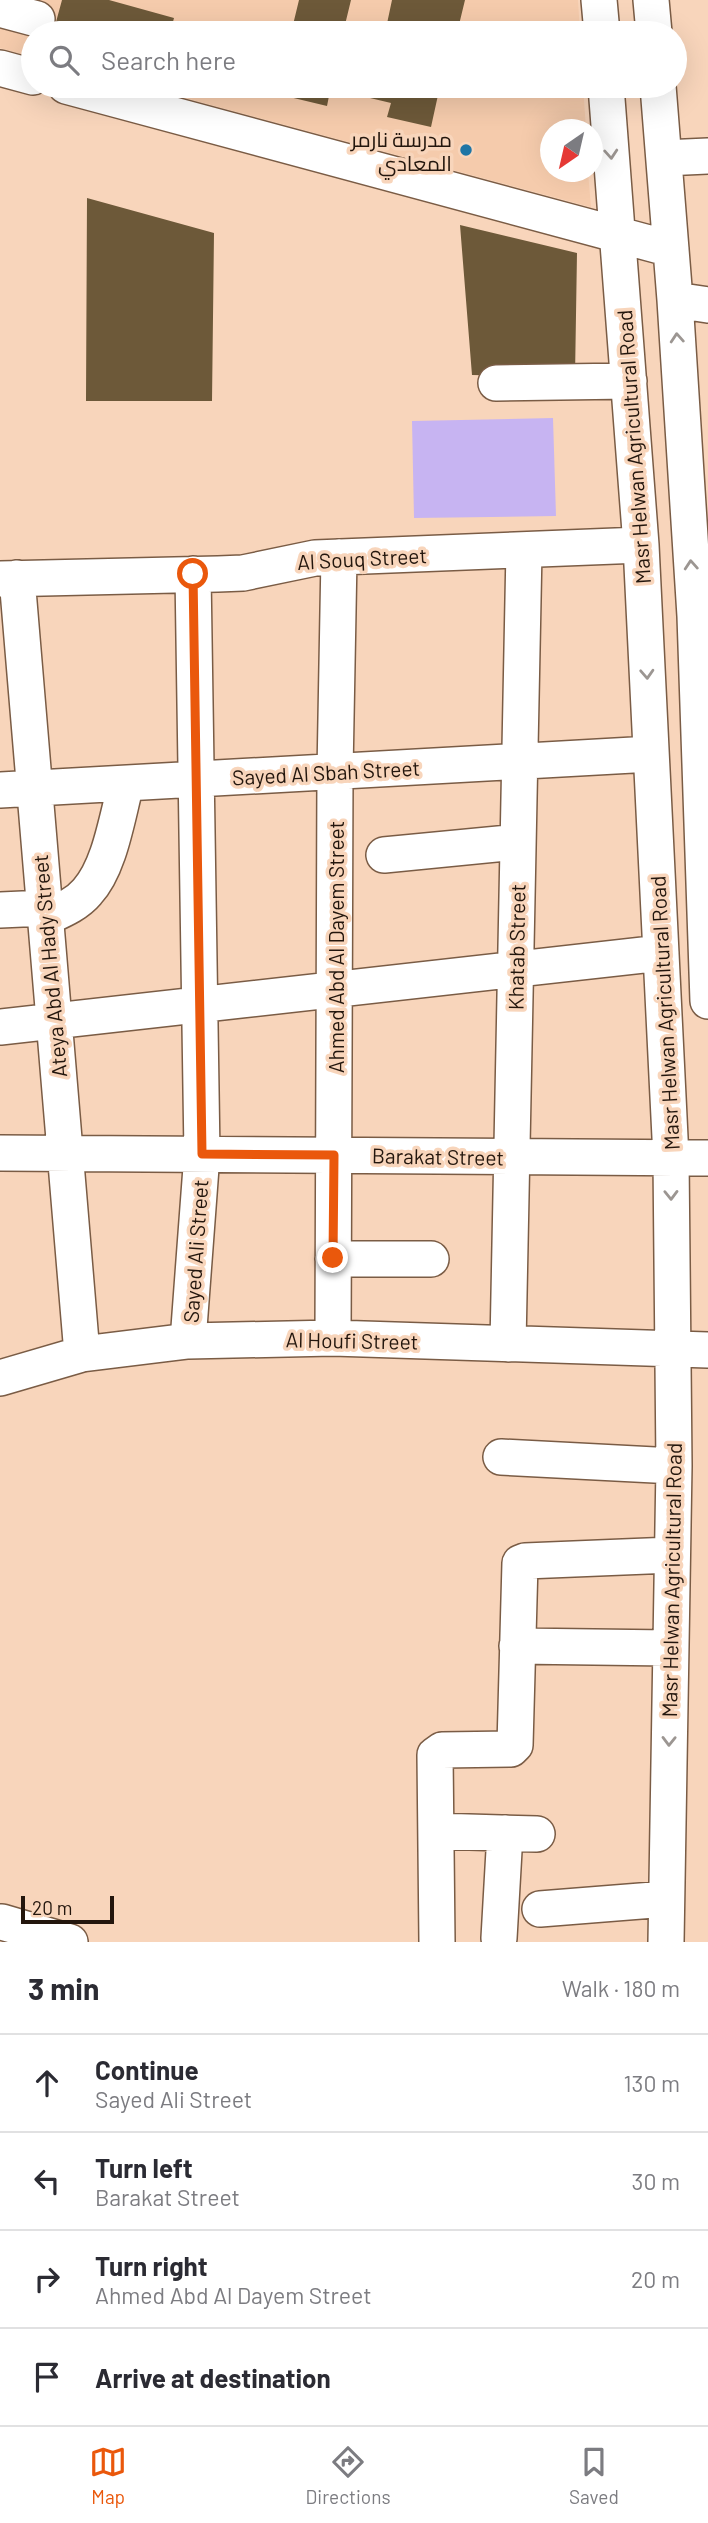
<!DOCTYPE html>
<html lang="en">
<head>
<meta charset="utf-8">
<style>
	body { margin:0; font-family:Barlow,Cairo,sans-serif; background:#f2f2f3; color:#2b2b33 }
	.compass { position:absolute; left:540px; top:119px; width:63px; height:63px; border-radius:50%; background:#fff; box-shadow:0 7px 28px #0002; rotate:214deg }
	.scale { position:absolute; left:21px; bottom:18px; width:93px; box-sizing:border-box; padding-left:7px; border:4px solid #23160d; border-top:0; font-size:19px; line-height:24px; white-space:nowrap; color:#23160d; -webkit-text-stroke:5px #f8d5bb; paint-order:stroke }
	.stop { position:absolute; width:21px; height:21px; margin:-16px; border:5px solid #ea580c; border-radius:50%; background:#fff }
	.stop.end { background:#ea580c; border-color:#fff; box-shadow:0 2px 7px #0008 }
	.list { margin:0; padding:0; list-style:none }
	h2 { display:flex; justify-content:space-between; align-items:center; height:91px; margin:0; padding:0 28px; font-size:30px }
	h2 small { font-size:23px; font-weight:400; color:#7c7c81 }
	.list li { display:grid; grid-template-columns:46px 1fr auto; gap:21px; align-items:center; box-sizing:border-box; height:98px; padding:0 28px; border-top:2px solid #e1e1e2 }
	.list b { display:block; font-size:26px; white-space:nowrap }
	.list p { margin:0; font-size:23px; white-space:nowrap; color:#7c7c81 }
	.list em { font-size:23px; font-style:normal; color:#7c7c81 }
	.icon { flex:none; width:38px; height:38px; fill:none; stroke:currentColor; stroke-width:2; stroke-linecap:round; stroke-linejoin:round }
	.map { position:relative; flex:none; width:708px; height:1942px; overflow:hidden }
	.search { position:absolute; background:#fff; box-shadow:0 7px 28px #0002; left:21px; right:21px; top:21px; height:77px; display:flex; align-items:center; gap:18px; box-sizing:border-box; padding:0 24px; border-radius:38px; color:#7c7c81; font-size:26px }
	.sheet { height:483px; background:#fff }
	nav { display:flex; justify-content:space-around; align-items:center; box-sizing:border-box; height:98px; border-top:2px solid #e1e1e2; background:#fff; font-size:19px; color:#7c7c81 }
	nav a { display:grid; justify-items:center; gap:4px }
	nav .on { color:#ea580c }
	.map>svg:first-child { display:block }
	.built { fill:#f5cbac }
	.green { fill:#c7b4f2 }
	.building { fill:#6d5939 }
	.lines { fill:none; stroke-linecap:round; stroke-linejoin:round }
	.minor-casing { stroke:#7a5c45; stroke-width:38 }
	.minor { stroke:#fff; stroke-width:35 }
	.oneway { stroke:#9c9692 }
	.route { stroke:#ea580c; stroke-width:9 }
	.poi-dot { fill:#1e75a5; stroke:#f8d5bb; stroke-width:2.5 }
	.labels { text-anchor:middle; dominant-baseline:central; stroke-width:7; stroke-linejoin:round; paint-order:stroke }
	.poi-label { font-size:21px; fill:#23160d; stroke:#f8d5bb; text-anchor:end }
	.street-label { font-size:21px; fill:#23160d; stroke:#f8d5bb }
</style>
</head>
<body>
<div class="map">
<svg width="708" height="1942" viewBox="0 0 708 1942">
	<rect width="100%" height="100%" fill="#f8d5bb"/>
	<path class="built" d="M0,0H578L580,33H33V57L0,48Z
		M141,86H583L586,129L550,130V172H588L591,207Z"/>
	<path class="green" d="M553,418L556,516L414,518L412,421Z"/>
	<path class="building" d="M62,0H109L174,18L170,33H53Z
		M299,0H351L343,33H291Z
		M392,0H465L457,33H385Z
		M244,86H331L327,106Z
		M373,86H440L431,127L387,117L391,103L370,98Z
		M87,198L214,233L212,401H86Z
		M460,225L577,253L575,377L472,375Z"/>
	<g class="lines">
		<defs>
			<path id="minor" d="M599,0L602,33
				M651,0L654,33
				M0,9L37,19
				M0,68L33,77
				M66,86L671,249
				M606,86L641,545L671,1158L674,1466L666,1942
				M658,86L675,300L695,616L708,1001
				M664,158L708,156
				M675,300L708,305
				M496,383L629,381
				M17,578L82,1354
				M0,579L218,574L243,573L315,558L641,545
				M0,790L651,754
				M384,855L518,842
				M0,910L45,908
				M45,918C60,911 76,905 87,892C110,867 117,817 126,784
				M0,1027L661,953
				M0,1153L708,1158
				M333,1259H431
				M333,1338L335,772L339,557
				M188,1341L202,1154L193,574
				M508,1344L524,550
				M0,1378L82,1354L188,1341L333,1338L708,1350
				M501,1457L674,1466
				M517,1646L670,1648
				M436,1831L537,1834
				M540,1909L666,1899
				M2,1922L70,1942
				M499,1938L505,1833
				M437,1942L435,1755L442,1750L511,1749L515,1745L520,1563L525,1561L672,1555"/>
		</defs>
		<use href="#minor" class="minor-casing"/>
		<use href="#minor" class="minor"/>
	</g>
	<defs><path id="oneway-chevron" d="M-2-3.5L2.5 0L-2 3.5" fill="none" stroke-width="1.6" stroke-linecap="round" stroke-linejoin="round" transform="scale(1.75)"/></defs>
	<g class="oneway">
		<use href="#oneway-chevron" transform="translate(611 154) rotate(86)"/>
		<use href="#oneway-chevron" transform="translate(677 338) rotate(-94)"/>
		<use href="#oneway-chevron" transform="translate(691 565) rotate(-94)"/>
		<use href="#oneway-chevron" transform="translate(647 674) rotate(87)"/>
		<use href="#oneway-chevron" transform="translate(671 1195) rotate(89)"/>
		<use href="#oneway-chevron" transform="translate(669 1741) rotate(91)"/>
	</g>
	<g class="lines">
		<path class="route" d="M193,574L202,1154L334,1155L333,1258"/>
	</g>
	<circle class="poi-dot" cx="466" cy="150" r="7"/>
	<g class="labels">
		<g class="poi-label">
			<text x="452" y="138">مدرسة نارمر<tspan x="452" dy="24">المعادي</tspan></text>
		</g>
		<g class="street-label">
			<text transform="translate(633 447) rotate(-94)">Masr Helwan Agricultural Road</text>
			<text transform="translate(362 558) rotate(-3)">Al Souq Street</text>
			<text transform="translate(326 772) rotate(-3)">Sayed Al Sbah Street</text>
			<text transform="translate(335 947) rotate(-90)">Ahmed Abd Al Dayem Street</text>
			<text transform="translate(516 947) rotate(-89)">Khatab Street</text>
			<text transform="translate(49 966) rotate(-95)">Ateya Abd Al Hady Street</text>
			<text transform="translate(664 1013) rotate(-93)">Masr Helwan Agricultural Road</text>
			<text transform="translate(438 1156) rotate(1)">Barakat Street</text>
			<text transform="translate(195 1251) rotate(-86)">Sayed Ali Street</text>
			<text transform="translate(352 1340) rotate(1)">Al Houfi Street</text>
			<text transform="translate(671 1580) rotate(-89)">Masr Helwan Agricultural Road</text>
		</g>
	</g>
</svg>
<svg class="compass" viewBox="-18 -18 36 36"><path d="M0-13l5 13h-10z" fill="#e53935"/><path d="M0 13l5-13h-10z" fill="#7c7c81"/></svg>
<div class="scale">20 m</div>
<div class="stop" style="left:193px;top:574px"></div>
<div class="stop end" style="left:333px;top:1258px"></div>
<div class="search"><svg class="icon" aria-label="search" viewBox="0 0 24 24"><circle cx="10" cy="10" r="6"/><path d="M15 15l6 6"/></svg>Search here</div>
</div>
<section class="sheet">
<h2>3 min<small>Walk · 180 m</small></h2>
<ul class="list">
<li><svg class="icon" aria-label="ahead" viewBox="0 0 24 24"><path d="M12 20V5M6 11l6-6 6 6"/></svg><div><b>Continue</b><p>Sayed Ali Street</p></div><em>130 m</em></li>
<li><svg class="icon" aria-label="left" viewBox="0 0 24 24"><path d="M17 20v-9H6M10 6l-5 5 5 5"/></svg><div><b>Turn left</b><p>Barakat Street</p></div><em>30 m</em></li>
<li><svg class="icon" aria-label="right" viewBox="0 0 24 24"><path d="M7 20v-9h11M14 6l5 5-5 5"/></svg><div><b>Turn right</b><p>Ahmed Abd Al Dayem Street</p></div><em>20 m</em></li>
<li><svg class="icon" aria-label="arrive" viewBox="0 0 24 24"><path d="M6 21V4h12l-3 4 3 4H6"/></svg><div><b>Arrive at destination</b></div></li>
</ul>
</section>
<nav>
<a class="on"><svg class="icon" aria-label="map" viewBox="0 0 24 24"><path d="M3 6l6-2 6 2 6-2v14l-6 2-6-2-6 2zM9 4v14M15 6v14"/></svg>Map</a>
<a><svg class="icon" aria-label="directions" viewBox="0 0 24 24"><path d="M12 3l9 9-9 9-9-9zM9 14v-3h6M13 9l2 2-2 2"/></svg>Directions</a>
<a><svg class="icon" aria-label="saved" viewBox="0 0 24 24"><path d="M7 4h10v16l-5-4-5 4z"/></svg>Saved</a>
</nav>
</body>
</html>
